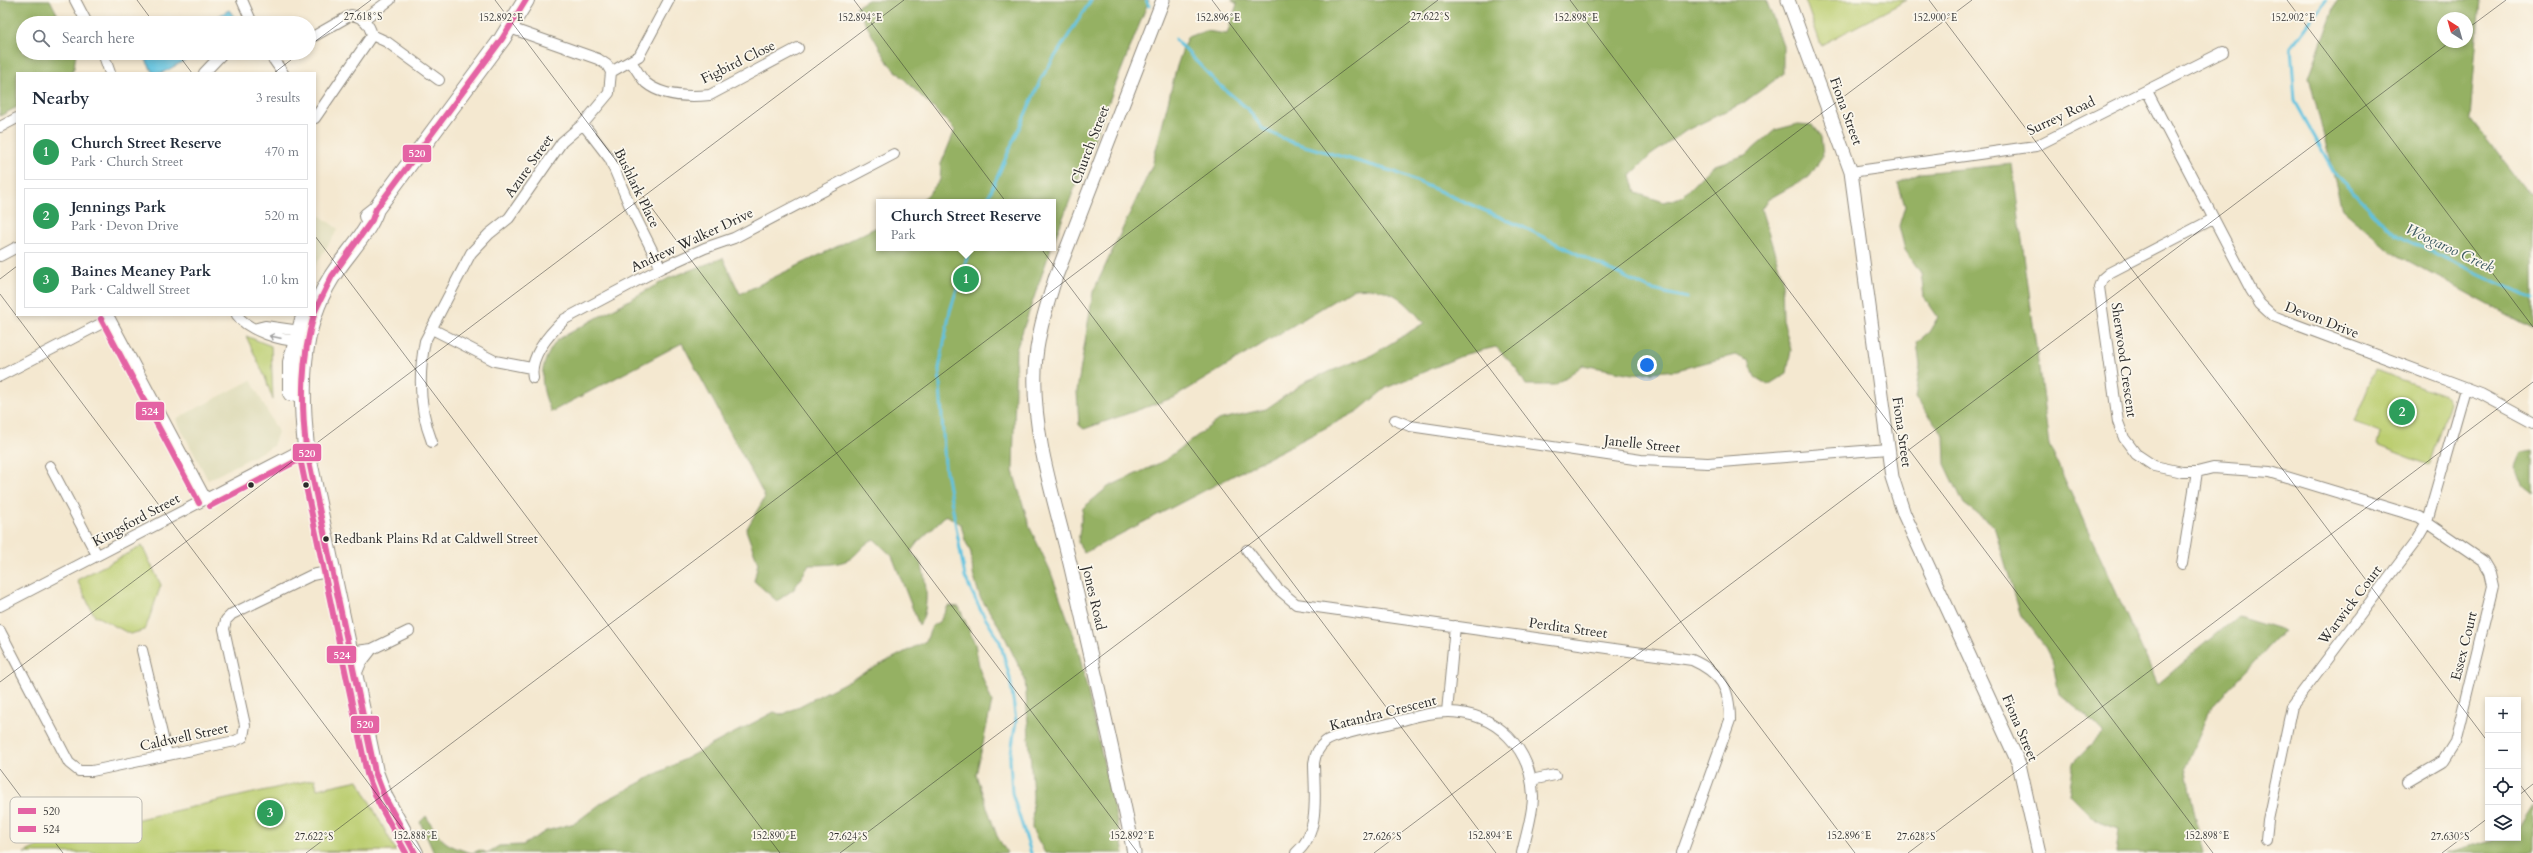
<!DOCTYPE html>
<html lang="en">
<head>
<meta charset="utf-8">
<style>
	body { margin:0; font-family:Cardo,serif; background:#f2f2f3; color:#1f2937 }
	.controls { position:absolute; right:12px; bottom:12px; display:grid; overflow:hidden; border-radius:0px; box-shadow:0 2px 6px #0003 }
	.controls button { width:36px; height:36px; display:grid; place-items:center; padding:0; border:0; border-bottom:1px solid #e0e1e3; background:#fff; color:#1f2937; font:20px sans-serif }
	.compass { position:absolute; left:2437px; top:12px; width:36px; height:36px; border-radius:50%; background:#fff; box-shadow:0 2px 6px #0003; rotate:323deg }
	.you { position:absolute; left:1647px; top:365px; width:14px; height:14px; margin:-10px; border:3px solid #fff; border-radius:50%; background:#1a73e8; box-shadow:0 0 0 6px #1a73e833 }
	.badge { display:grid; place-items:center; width:26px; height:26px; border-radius:50%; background:#b45309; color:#fff; font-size:13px; font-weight:700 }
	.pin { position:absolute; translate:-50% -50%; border:2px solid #fff; box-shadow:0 1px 4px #0006 }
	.popup { position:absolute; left:876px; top:199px; width:180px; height:52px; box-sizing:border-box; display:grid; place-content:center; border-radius:0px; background:#fff; filter:drop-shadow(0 1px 3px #0005); font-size:13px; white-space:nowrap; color:#747a83 }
	.popup b { font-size:15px; color:#1f2937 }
	.popup::after { content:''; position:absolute; left:50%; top:100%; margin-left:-8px; border:8px solid transparent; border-top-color:#fff }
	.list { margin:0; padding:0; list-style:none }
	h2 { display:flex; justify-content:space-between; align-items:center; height:52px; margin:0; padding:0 16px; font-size:17px }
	h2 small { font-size:13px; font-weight:400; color:#747a83 }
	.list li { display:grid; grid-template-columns:26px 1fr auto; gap:12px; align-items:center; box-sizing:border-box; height:56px; margin:0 8px 8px; padding:0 8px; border:1px solid #e0e1e3; border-radius:0px }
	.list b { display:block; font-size:15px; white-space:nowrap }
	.list p { margin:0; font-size:13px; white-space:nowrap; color:#747a83 }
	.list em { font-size:13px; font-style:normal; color:#747a83 }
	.icon { flex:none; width:22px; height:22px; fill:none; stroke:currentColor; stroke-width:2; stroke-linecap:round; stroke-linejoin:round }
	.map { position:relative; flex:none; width:2533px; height:853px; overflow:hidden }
	.search { position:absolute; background:#fff; box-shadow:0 2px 6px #0003; left:16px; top:16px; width:300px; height:44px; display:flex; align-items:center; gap:10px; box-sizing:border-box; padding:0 14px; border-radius:22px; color:#747a83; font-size:15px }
	.panel { position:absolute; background:#fff; box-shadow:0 2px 6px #0003; left:16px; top:72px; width:300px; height:244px; border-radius:0px }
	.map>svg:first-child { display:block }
	.built { fill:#e0ddbb }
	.green { fill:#bcce71; stroke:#747c4e }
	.forest { fill:#95b163; stroke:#606e47; fill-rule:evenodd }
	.water { fill:#61c3e0; stroke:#467786 }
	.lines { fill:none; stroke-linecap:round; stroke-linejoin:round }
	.stream { stroke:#61c3e0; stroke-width:3 }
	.minor-casing { stroke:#908a7e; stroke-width:12 }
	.tertiary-casing { stroke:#908a7e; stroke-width:15 }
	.primary-casing { stroke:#908a7e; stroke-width:18 }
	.minor { stroke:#fff; stroke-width:10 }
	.tertiary { stroke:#fff; stroke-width:13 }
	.primary { stroke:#fff; stroke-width:16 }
	.bus-1-casing { stroke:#fbf7ec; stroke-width:9 }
	.bus-2-casing { stroke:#fbf7ec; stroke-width:9 }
	.bus-1 { stroke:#e463a4; stroke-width:6 }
	.bus-2 { stroke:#e463a4; stroke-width:6 }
	.oneway { stroke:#a0a0a0 }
	.ticks { fill:none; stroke:#2b2b2b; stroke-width:1; stroke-opacity:0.45 }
	.bus-dot { fill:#2b2b2b; stroke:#fbf7ec; stroke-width:1.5 }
	.labels { text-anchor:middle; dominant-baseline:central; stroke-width:3.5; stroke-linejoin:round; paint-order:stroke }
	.bus-label { font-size:13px; fill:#2b2b2b; stroke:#fbf7ec; text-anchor:start }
	.street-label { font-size:14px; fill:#2b2b2b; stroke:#fbf7ec }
	.water-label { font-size:15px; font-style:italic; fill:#3b5961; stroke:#fbf7ec }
	.key { fill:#fbf7ec; stroke:#bdbab2; stroke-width:1 }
	.key-label { font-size:11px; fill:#2b2b2b }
	.ticks-label { font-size:10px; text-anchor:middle; fill:#2b2b2b; stroke:#fbf7ec; stroke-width:3.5; stroke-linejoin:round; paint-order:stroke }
	.line-badge { stroke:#fbf7ec; stroke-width:1.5 }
	.badge-label { font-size:11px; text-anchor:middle; font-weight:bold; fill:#fff }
</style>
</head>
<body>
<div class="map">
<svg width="2533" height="853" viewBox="0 0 2533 853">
	<rect width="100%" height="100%" fill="#fbf7ec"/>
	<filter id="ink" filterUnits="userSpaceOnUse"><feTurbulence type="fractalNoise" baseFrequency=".025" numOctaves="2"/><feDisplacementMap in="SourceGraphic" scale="8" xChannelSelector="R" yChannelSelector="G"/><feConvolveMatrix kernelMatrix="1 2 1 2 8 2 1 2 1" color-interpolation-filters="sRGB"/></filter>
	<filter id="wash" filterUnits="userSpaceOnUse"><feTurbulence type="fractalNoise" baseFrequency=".012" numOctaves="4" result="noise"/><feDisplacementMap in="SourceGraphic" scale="16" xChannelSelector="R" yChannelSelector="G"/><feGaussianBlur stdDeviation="0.9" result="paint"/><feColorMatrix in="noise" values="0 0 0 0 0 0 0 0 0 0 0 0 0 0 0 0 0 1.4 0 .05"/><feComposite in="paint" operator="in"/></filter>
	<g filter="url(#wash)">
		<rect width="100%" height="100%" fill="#f4e8d0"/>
		<path class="built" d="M315,212L338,229L315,266Z
			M251,380L278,432L273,446L208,480L176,419Z"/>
		<path class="green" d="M1805,0H1907L1821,45Z
			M246,336L271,346L273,400L265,377Z
			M2375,370L2445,395L2449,402L2429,465L2377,445L2380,432L2354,422Z
			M142,546L161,585L145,630L130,634L94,615L77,580Z
			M315,779L317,789L358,780L396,851L24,853L55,838Z"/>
		<path class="forest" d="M0,0H50L62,23H23V53H76L74,68L71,73H17V107L0,116Z
			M868,0H1149L1053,243V202H918L927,196L940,180L941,164L955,130L889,64L856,7Z
			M1231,0H1766L1783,45V74L1743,103L1687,130L1651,155L1631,175L1636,193L1664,202L1681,197L1712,166L1746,155L1775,130L1798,124L1812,125L1821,137L1823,156L1810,176L1767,200L1761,209L1782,277L1783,320L1791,350L1787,373L1768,385L1755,377L1749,361L1735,355L1677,370L1632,374L1583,365L1555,385H1526L1516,368L1496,347L1466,354L1386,388L1358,411L1084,553L1078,542L1083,508L1108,487L1164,461L1218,420L1266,409L1308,380L1372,355L1424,323C1401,296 1390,286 1353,289L1175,397L1084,429L1079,425L1077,391L1093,292L1152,166L1177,66L1187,37L1206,31L1227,34L1237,4Z
			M2337,0H2480L2470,118L2528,193L2533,194V329L2390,251L2342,209L2309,77ZM2443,18H2467V42H2443Z
			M2012,164L2049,445L2158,684L2238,616L2284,630L2211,708L2185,767L2203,853H2116L2119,828L2095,820L2069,794L2074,762L2103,733L2085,715L2059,694L2053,663L2044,645L2020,613L1994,526L1964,504L1945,464L1944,435L1915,398L1920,366L1917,342L1929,332L1938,317L1924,297L1921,273L1905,250L1899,226L1905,206L1898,183L1921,173Z
			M879,226V248H1051L1016,350L1013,471L1030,528L1050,570L1077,644L1124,853H1045L1032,829L1033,796L1025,679L1001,629L980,597L973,574L971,553L965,540L961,524L946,515L917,543L911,551C914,556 920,561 922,567C927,583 929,612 919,625L892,556L874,539C864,543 859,553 850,559C839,565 821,565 809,565L794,589L777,601L754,581L758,563L746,530L765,497L682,343L551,412C539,383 538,366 557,340L669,278L723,258L740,294Z
			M2533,450V493L2524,486L2515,469L2522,452Z
			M948,606L959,607L975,644L980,671L992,702L976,775L997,836L1007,853H434L420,822L426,816C442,842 444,845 472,853L480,850L487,853L499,846L523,845L546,831L575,823L603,802L774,712L782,715L926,641L932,626L940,621Z
			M2533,805V853H2444L2499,838H2518V829Z"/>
		<path class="water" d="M229,10L239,23H206Z
			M150,53H199L162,73H153L146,60Z"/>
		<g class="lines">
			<path class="stream" d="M1146,0L1149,6
				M2326,0L2291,47L2295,101L2335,174L2396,235L2533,299
				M1175,39L1216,82L1248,109L1263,129L1291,142L1395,172L1523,227L1649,289L1687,298
				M986,202L1042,77L1091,0
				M970,248L950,311L939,369L945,466L965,577L981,611L1000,642L1010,678L1016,721L1010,759L1012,793L1031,853"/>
		</g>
	</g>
	<g filter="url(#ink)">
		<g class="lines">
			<defs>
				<path id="minor" d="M75,0L87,23
					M242,0L252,23
					M364,19L390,0
					M372,35L387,42L439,80
					M309,39L351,15C363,17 369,23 372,35L315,118
					M103,53L110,73
					M269,53L283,73
					M273,59L284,53
					M631,62C636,68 640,77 646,83C663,97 690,97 710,95L798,48
					M611,72L639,56L669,0
					M204,73L223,53
					M2147,91L2251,290L2260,304L2273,316L2481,394L2533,422
					M583,124L610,159L629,204L661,268
					M0,127L17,118
					M1851,172L2036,146L2223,52
					M2213,219L2109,273L2102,279L2099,287L2118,422L2124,438L2136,454L2154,466L2182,472H2197L2213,468L2270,472L2419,517L2483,561L2490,573L2493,586L2455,742L2443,761L2407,782
					M0,256L17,247
					M108,315L206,499
					M237,315C247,330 284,343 303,340
					M257,328L265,326L300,331L303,334
					M432,329L495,361L531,368
					M0,376L110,319
					M533,378C529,356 550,333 565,319L661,268L705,248L734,238L894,154
					M1395,420L1410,426L1641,460L1708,463L1888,449
					M432,442C419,409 418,376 425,341L471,253L489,234L509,218L562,142L583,124L609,93L611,72L607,65L598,59L510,28
					M50,466L97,555
					M1247,550L1277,588L1296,604L1692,660C1721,673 1730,688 1730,720L1682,853
					M2182,564L2197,472
					M0,606L306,447
					M0,631L69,763L79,771H92L235,741L243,737L245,725L224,629L226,620L232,614L312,575L332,571
					M348,643L356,651L372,649L361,663L355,677
					M372,649L409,631
					M142,650L167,755
					M1447,712L1455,626
					M1531,780L1555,775
					M2266,839L2268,820L2292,706L2416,541L2427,522L2465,389
					M1296,853C1321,833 1314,791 1314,763C1315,755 1319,747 1325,742C1336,733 1377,727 1392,723C1410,718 1430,712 1449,712C1497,713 1531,748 1533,796C1533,814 1526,835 1522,853"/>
				<path id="tertiary" d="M1788,0L1851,172L1892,477L1904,514L2019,764L2039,853
					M1134,853C1116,762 1094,671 1074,581C1059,511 1032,442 1035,370C1036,339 1046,308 1055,279L1163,0"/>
				<path id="primary" d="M376,209C368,234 345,255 331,278C299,329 300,389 306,447L375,772L385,798L415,853
					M367,216L376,209L502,39L526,0
					M291,393V362L303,320"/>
			</defs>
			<use href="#minor" class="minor-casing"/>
			<use href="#tertiary" class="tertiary-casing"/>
			<use href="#primary" class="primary-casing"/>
			<use href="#minor" class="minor"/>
			<use href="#tertiary" class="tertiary"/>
			<use href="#primary" class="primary"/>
			<defs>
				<path id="bus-1" d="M315,311L332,276L372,220L376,209L502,39L526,0
					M314,315C301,359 301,402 306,447L375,772L385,798L415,853"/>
				<path id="bus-2" d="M101,319L199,503
					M298,449L367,774L378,802L406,853
					M210,506L310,454"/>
			</defs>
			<use href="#bus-1" class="bus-1-casing"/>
			<use href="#bus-2" class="bus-2-casing"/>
			<use href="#bus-1" class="bus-1"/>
			<use href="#bus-2" class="bus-2"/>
		</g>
		<defs><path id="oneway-shaft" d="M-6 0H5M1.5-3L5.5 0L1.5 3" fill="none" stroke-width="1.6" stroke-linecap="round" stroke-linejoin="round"/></defs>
		<use class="oneway" href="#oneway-shaft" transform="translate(275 337) rotate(-168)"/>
	</g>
	<path class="ticks" d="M137,0L154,23M495,0L1138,853M854,0L1496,853M1212,0L1855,853M1570,0L2213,853M1929,0L2488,742M2287,0L2533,327M2467,29L2506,0M309,46L371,0M177,53L192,73M274,73L300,53M315,236L780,853M0,279L17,266M0,294L421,853M0,682L904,0M0,769L63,853M2518,782L2533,802M2518,796L2533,784M306,853L1438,0M840,853L1972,0M1374,853L2450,42M1908,853L2533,382M2442,853L2488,818"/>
	<g class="bus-dot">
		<circle cx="251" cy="485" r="3.5"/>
		<circle cx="306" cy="485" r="3.5"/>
		<circle cx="326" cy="539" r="3.5"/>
	</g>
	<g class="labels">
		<g class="bus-label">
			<text x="334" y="539">Redbank Plains Rd at Caldwell Street</text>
		</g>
		<g class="street-label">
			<text transform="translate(738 62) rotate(-26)">Figbird Close</text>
			<text transform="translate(1846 111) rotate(70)">Fiona Street</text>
			<text transform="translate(2061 116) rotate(-25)">Surrey Road</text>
			<text transform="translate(1090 145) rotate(-69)">Church Street</text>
			<text transform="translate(529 166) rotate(-55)">Azure Street</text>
			<text transform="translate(637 188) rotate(64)">Bushlark Place</text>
			<text transform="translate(692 240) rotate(-25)">Andrew Walker Drive</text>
			<text transform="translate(2322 320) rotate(21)">Devon Drive</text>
			<text transform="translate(2124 360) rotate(82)">Sherwood Crescent</text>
			<text transform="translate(1902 432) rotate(82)">Fiona Street</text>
			<text transform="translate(1642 444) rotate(6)">Janelle Street</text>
			<text transform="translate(136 520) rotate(-28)">Kingsford Street</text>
			<text transform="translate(1094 598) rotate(77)">Jones Road</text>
			<text transform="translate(2350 605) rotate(-53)">Warwick Court</text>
			<text transform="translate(1568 628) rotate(8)">Perdita Street</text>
			<text transform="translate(2464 646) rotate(-76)">Essex Court</text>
			<text transform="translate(1383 713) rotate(-14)">Katandra Crescent</text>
			<text transform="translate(2020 728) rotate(67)">Fiona Street</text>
			<text transform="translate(184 737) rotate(-12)">Caldwell Street</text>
		</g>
		<g class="water-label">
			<text transform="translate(2450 248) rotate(25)">Woogaroo Creek</text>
		</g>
	</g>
	<rect x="10" y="797" width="132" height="46" rx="6" class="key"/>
	<rect x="18" y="808" width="18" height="6" fill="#e463a4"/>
	<rect x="18" y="826" width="18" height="6" fill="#e463a4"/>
	<g class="key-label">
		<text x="43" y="815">520</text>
		<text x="43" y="833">524</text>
	</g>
	<g class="ticks-label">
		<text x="363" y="20">27.618°S</text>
		<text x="1430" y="20">27.622°S</text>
		<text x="501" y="21">152.892°E</text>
		<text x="860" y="21">152.894°E</text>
		<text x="1218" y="21">152.896°E</text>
		<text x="1576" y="21">152.898°E</text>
		<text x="1935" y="21">152.900°E</text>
		<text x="2293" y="21">152.902°E</text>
		<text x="415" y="839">152.888°E</text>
		<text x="774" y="839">152.890°E</text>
		<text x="1132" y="839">152.892°E</text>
		<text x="1490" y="839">152.894°E</text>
		<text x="1849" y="839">152.896°E</text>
		<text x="2207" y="839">152.898°E</text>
		<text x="314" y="840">27.622°S</text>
		<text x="848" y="840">27.624°S</text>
		<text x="1382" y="840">27.626°S</text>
		<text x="1916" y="840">27.628°S</text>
		<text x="2450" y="840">27.630°S</text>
	</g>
	<g class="line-badge">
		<rect x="402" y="144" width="30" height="19" rx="4" fill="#e463a4"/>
		<rect x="135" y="401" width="30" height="20" rx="4" fill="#e463a4"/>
		<rect x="292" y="443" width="30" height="19" rx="4" fill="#e463a4"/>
		<rect x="326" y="645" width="31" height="19" rx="4" fill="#e463a4"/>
		<rect x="350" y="715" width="30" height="19" rx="4" fill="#e463a4"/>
	</g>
	<g class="badge-label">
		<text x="417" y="157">520</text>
		<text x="150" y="415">524</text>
		<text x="307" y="457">520</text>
		<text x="342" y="659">524</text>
		<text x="365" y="728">520</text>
	</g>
</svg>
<div class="controls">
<button>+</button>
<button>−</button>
<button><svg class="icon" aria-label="locate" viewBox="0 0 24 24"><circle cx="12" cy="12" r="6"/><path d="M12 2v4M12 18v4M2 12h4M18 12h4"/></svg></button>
<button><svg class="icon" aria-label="layers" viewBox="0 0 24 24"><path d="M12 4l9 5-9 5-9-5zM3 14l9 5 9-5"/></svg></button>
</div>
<svg class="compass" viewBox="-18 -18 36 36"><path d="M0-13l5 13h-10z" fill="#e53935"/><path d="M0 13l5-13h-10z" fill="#747a83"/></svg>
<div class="you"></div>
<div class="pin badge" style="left:966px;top:279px;background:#2e9e5b">1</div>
<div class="popup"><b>Church Street Reserve</b>Park</div>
<div class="pin badge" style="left:2402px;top:412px;background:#2e9e5b">2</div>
<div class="pin badge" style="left:270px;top:813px;background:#2e9e5b">3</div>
<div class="search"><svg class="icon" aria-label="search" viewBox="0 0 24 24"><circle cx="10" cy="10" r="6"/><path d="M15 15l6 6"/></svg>Search here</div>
<section class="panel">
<h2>Nearby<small>3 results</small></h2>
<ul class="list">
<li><span class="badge" style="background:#2e9e5b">1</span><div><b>Church Street Reserve</b><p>Park · Church Street</p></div><em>470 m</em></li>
<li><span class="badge" style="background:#2e9e5b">2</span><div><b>Jennings Park</b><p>Park · Devon Drive</p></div><em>520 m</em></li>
<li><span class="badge" style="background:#2e9e5b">3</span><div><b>Baines Meaney Park</b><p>Park · Caldwell Street</p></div><em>1.0 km</em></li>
</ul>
</section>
</div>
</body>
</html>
